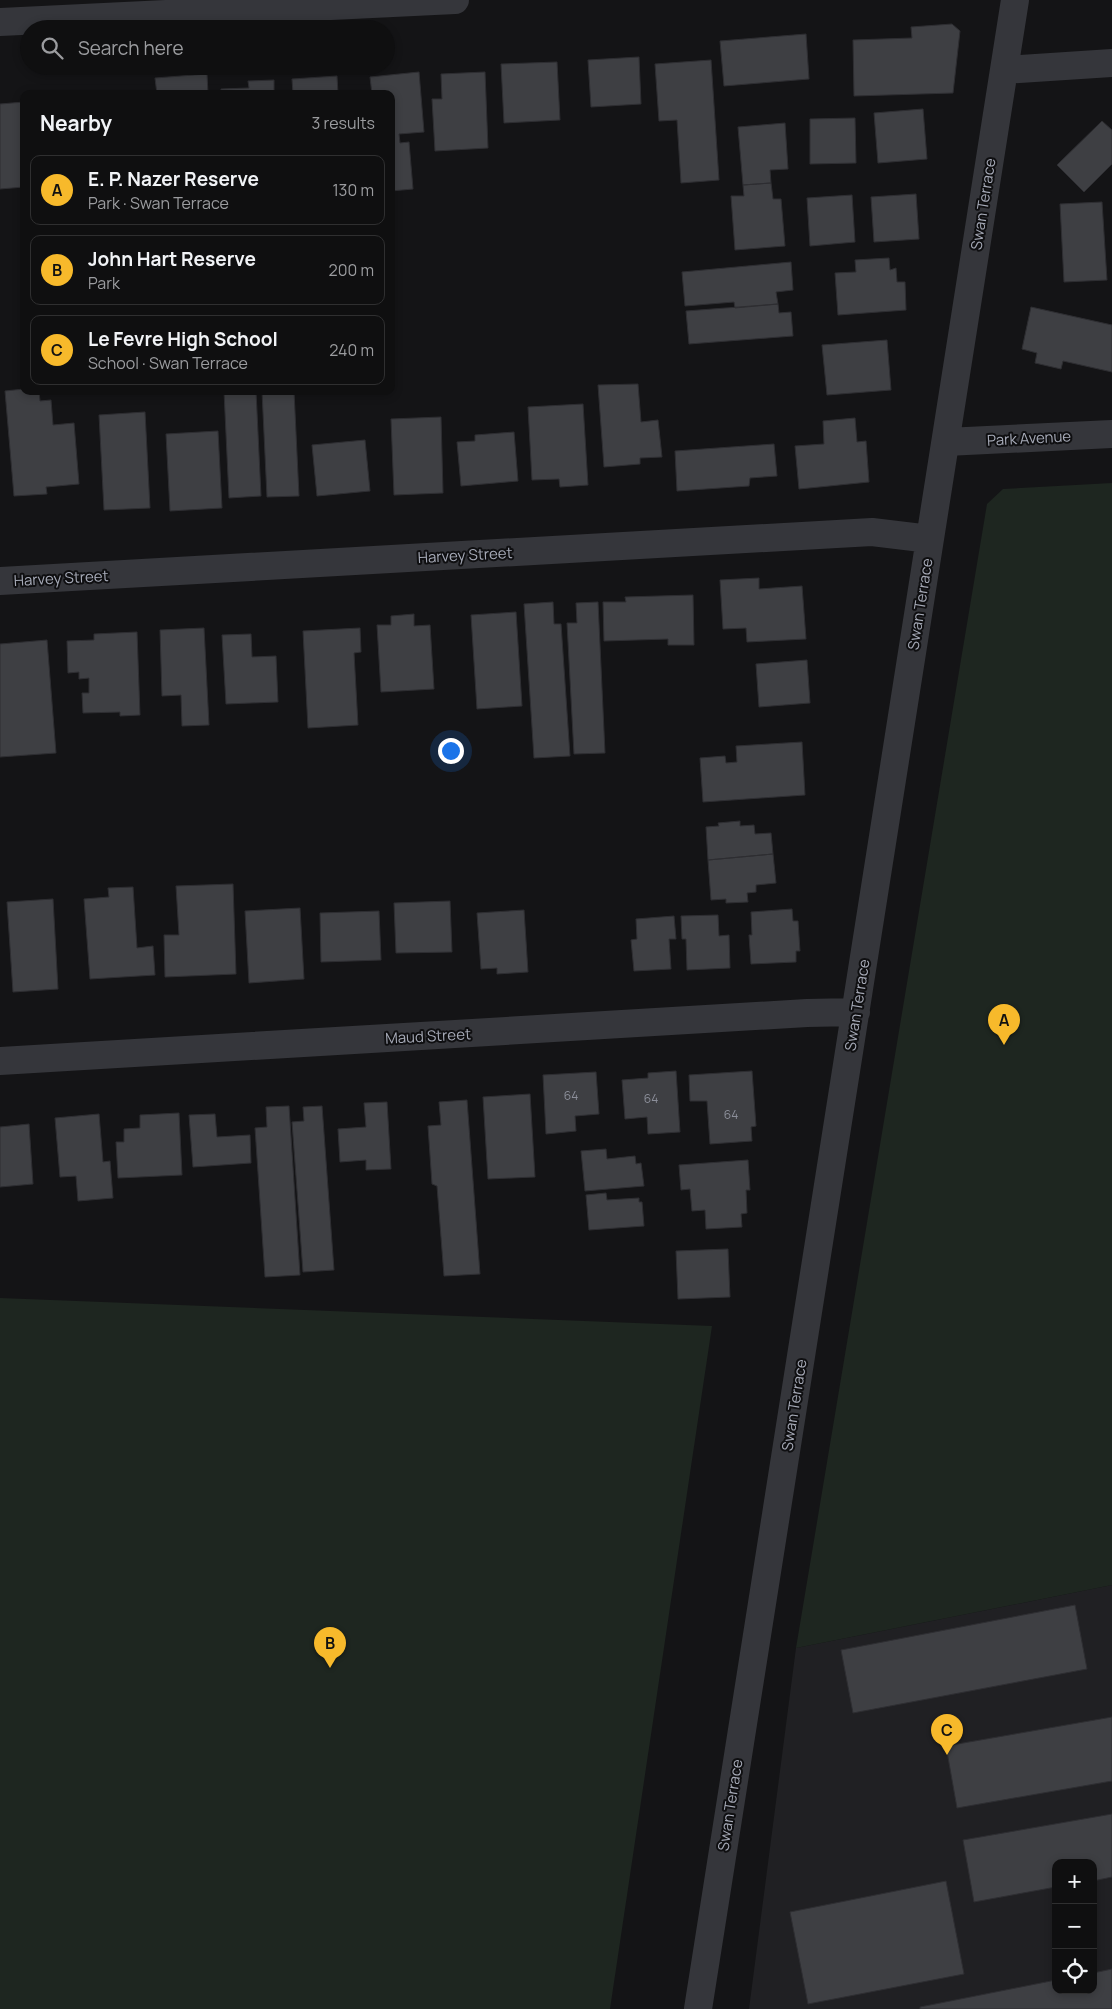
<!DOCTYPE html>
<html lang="en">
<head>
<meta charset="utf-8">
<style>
	body { margin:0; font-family:Manrope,sans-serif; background:#181819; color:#f1f3f6 }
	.controls { position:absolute; right:15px; bottom:15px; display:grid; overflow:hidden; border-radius:10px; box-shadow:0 2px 8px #0003 }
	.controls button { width:45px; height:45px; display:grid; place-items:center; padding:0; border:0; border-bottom:1px solid #2f2f30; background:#0f0f10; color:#f1f3f6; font:25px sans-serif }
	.you { position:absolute; left:450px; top:750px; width:18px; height:18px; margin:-12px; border:4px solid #fff; border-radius:50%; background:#1a73e8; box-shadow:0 0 0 8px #1a73e833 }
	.badge { display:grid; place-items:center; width:32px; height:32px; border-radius:50%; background:#f7b92b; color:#111; font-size:16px; font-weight:700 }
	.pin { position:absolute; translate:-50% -41px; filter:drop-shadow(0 1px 2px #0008) }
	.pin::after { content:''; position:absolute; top:26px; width:18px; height:15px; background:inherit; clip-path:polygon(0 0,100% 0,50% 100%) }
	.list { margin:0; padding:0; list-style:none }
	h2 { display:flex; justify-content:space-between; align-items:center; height:65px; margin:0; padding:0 20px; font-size:21px }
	h2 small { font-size:16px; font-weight:400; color:#9b9c9f }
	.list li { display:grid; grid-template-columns:32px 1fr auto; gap:15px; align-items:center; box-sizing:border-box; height:70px; margin:0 10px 10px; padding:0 10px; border:1px solid #2f2f30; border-radius:10px }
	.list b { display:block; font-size:19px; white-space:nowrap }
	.list p { margin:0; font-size:16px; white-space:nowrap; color:#9b9c9f }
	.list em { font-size:16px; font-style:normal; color:#9b9c9f }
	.icon { flex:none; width:28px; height:28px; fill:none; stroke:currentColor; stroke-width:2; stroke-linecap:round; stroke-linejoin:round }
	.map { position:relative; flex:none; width:1112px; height:2009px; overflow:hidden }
	.search { position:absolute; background:#0f0f10; box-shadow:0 2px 8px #0003; left:20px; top:20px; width:375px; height:55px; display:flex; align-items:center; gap:12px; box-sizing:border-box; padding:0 18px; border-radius:28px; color:#9b9c9f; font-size:19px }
	.panel { position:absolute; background:#0f0f10; box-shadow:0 2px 8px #0003; left:20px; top:90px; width:375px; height:305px; border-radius:10px }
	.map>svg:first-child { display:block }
	.built { fill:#202023; fill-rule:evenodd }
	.green { fill:#1e2620 }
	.building { fill:#3e3f43; stroke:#2e2e32 }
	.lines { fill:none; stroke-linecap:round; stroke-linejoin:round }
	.minor { stroke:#35363b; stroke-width:28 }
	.labels { text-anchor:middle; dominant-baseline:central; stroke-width:4; stroke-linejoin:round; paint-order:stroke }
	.number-label { font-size:12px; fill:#8c8f9a }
	.street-label { font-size:15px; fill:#a6aab7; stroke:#0f0f11 }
</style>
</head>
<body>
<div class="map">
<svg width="1112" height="2009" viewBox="0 0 1112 2009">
	<rect width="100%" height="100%" fill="#141416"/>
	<path class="built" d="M1112,1585V2009H749L796,1648ZM1056,1863H1093V1990H1056Z"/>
	<path class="green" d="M1112,483V1585L796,1648L987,504L1003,489Z
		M0,1298L712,1326L610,2009H0Z"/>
	<path class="building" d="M952,24L960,31L953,93L854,96L853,40L912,38L911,27Z
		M806,34L809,79L724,86L720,41Z
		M639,57L641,104L591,107L588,60Z
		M711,60L719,180L681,183L677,120L659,121L655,64Z
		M557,62L560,120L504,123L501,64Z
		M419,72L424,132L399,134L400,143L409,142L413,189L391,191V94H372L370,77Z
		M485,72L488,148L435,151L432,99H442L441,74Z
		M207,74L208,94H157L155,78Z
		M337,76L338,94H293L292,79Z
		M274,80V94H221V89L249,88L248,81Z
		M24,102V187L0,189V104Z
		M923,109L927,159L878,163L874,113Z
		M855,118L856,163L810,164V119Z
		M1102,121L1112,130V164L1084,192L1057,165Z
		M785,123L788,169L770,170L771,183L743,185L738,127Z
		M771,183L773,199H781L785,246L735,250L731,196H744L743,185Z
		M916,194L919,239L874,242L871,197Z
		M852,195L855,242L810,246L807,198Z
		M1102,202L1107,280L1064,282L1060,204Z
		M889,258L890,270L896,268L897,282H905L906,310L838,315L835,273L856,272L855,260Z
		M791,262L793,290L776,292L778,304L735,308L734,302L685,306L682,272Z
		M778,304L779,313L791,312L793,336L689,344L686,311Z
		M1031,307L1112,325V372L1063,361L1061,369L1035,363L1037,353L1022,349Z
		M887,340L891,390L827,395L822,345Z
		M638,384L641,422L658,420L662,457L640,458V464L604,467L598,385Z
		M24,389V391H39L40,401L51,400L53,425L74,423L79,484L46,487L47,494L14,496L5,391Z
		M224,391H256L261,496L229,498Z
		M262,391H294L299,496L267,497Z
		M583,404L588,485L560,487L559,479L532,480L528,407Z
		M145,412L150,508L104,510L99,415Z
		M441,417L443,493L394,495L391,419Z
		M855,418L857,442L866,441L869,482L799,489L795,446L824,444L823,421Z
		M218,431L222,508L170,511L166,434Z
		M514,432L518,481L461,486L457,442L475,441V435Z
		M365,440L370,491L317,496L312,445Z
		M774,444L777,476L750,478L749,486L677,491L675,451Z
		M759,578V589L802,586L806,639L747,642L746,628L723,629L720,580Z
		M693,595L694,645H668V639L604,641L603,602H626L625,597Z
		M553,602L554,624H561L570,756L534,758L524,604Z
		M598,602L605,753L574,754L567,623H577L576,603Z
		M516,612L522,706L477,709L471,615Z
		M414,614V626L430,625L434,689L381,692L377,625H391V616Z
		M204,628L209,725L182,726L181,695L162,696L160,630Z
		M360,628L361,652L354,653L358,725L308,728L303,631Z
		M137,632L140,715L120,716V712L83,713L82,693H89V678L79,679V672L68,673L67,641L94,640V634Z
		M251,634L252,657L276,656L278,702L226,704L222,635Z
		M47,640L56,753L0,757V644Z
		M807,660L810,703L759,707L756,664Z
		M802,742L805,795L703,802L700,758L725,756L726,763L737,762L736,746Z
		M740,821V826L754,825L755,834L771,833L773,854L708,860L706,827L719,826L718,823Z
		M773,854L776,883L756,885V892L747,893L748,902L726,903V899L711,900L708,860Z
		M233,884L236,974L165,977L164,935H179L176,886Z
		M133,887L137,948L153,946L155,975L90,979L84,899L109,897L108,888Z
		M53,899L58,989L13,992L7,902Z
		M450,901L452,952L396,953L394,903Z
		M300,908L304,979L249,983L245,911Z
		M792,909L793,921H798L800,951H796V962L751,964L749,935H752L751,912Z
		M524,910L528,972L497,974V968L481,969L477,913Z
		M379,911L381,960L321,962L320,913Z
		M718,915L719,936L729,935L730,968L687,970L686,939H682L681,916Z
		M674,916L676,939H669L671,969L634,971L631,940L637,939L636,919Z
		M676,1071L680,1132L648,1134L647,1117L625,1119L622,1080L648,1078V1073Z
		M752,1071L756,1126L751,1127L752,1141L710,1144L707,1101H690L689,1075Z
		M596,1072L599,1114L575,1116L576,1131L546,1134L543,1075Z
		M530,1094L535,1177L488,1179L483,1097Z
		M467,1100L480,1274L444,1276L437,1186L432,1184L428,1126L441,1125L439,1102Z
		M387,1102L391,1169L366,1170V1160L340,1162L338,1129L366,1127L364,1103Z
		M289,1106L300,1275L265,1277L255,1128L267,1127L266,1107Z
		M322,1106L334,1270L303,1272L292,1122L304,1121L303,1107Z
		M179,1113L182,1175L118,1178L116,1142H124V1129L140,1128V1115Z
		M99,1114L103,1162L110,1161L113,1198L78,1201L76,1176L60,1177L55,1118Z
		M215,1114L217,1137L250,1135L251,1163L193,1167L189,1115Z
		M29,1124L33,1184L0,1187V1127Z
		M606,1149L607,1159L635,1156L636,1164L641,1163L644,1186L585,1191L581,1151Z
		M748,1160L750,1190H746L747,1213L741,1214L742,1227L706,1229L705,1210L692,1211L690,1189L681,1190L679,1165Z
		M606,1193L607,1200L639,1198V1202H642L644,1226L589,1230L586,1195Z
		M728,1249L730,1297L678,1299L676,1251Z
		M1075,1605L1087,1669L853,1713L841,1650Z
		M1112,1717V1781L957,1808L946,1746Z
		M1112,1814V1877L1093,1881V1863H1056V1887L974,1902L963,1840Z
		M946,1881L964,1974L808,2004L790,1912Z
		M1112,1969V2009H920V2007L1056,1980V1990H1093V1973Z"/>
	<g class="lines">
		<path class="minor" d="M0,22L455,0
			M1004,70L1112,63
			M946,442L1112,434
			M0,581L872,532L930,539
			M0,1061L807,1013L856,1012
			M698,2009L1015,0"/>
	</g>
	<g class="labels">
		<g class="number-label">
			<text x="571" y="1095">64</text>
			<text x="651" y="1098">64</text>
			<text x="731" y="1114">64</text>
		</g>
		<g class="street-label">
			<text transform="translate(983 204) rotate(-81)">Swan Terrace</text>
			<text transform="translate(1029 438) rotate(-3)">Park Avenue</text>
			<text transform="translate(465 555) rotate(-3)">Harvey Street</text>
			<text transform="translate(61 578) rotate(-3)">Harvey Street</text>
			<text transform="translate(920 604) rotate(-81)">Swan Terrace</text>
			<text transform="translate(857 1005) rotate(-81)">Swan Terrace</text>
			<text transform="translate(428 1036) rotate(-3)">Maud Street</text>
			<text transform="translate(794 1405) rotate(-81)">Swan Terrace</text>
			<text transform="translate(730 1805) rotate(-81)">Swan Terrace</text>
		</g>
	</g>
</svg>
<div class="controls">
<button>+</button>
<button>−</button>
<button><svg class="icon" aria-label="locate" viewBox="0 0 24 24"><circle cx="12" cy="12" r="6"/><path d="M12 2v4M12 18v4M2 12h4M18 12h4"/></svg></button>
</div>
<div class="you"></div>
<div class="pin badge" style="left:1004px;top:1045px">A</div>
<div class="pin badge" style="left:330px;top:1668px">B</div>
<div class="pin badge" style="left:947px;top:1755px">C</div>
<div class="search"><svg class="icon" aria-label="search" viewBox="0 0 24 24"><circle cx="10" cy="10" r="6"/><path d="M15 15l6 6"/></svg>Search here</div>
<section class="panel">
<h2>Nearby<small>3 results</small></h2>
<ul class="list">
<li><span class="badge">A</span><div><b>E. P. Nazer Reserve</b><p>Park · Swan Terrace</p></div><em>130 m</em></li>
<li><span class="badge">B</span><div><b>John Hart Reserve</b><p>Park</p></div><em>200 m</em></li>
<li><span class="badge">C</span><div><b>Le Fevre High School</b><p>School · Swan Terrace</p></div><em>240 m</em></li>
</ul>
</section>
</div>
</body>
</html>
